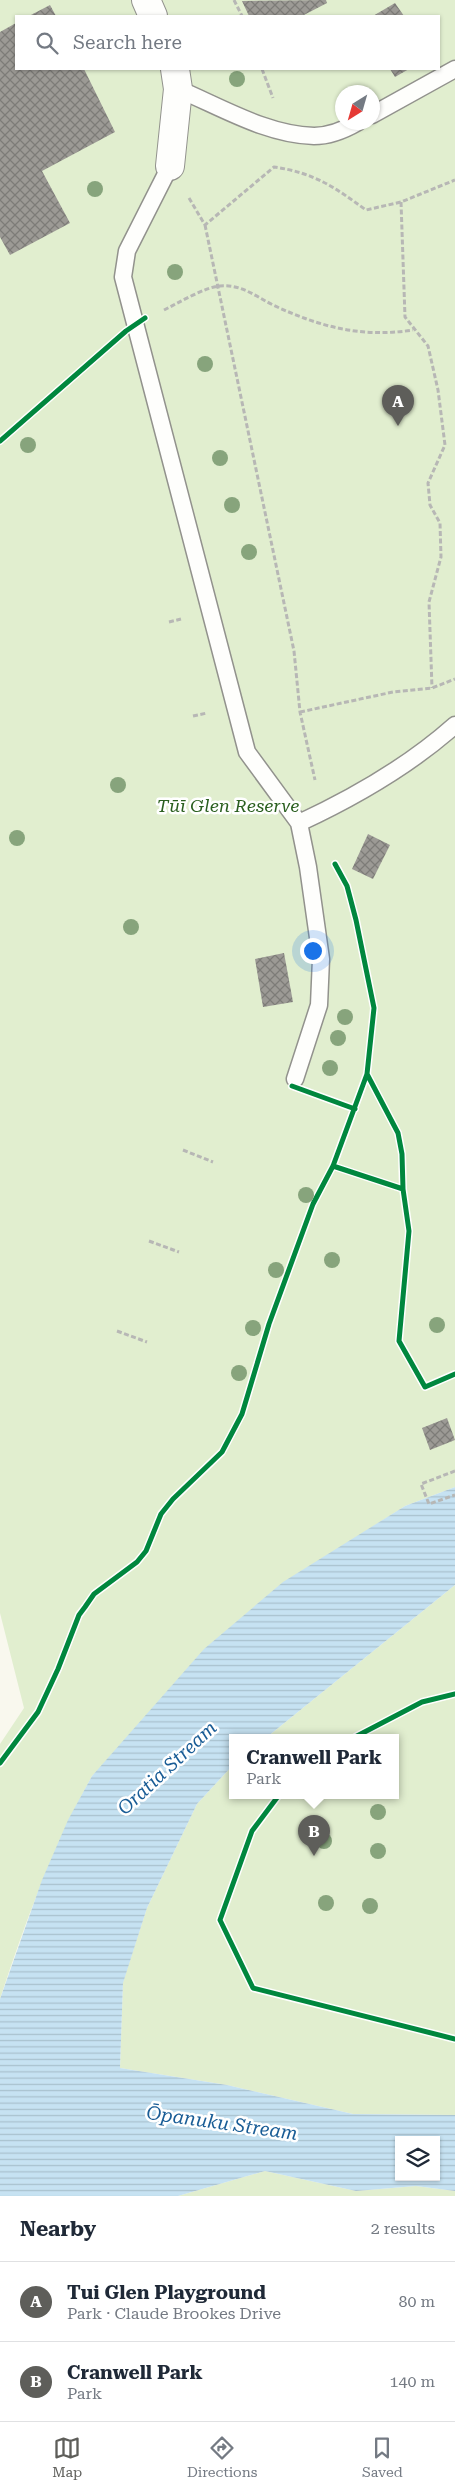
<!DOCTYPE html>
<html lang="en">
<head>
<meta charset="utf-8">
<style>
	body { margin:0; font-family:"Roboto Serif",serif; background:#f2f2f3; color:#1f2937 }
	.controls { position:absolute; right:15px; bottom:15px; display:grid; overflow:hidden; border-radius:0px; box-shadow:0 1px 4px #0004 }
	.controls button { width:45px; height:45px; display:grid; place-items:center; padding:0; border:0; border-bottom:1px solid #e0e1e3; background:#fff; color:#1f2937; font:25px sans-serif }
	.compass { position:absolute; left:335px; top:85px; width:45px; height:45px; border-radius:50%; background:#fff; box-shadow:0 1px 4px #0004; rotate:217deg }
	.you { position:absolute; left:312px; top:950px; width:18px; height:18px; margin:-12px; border:4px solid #fff; border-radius:50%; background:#1a73e8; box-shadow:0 0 0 8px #1a73e833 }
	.badge { display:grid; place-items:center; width:32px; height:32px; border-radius:50%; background:#5e5e5a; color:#fff; font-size:16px; font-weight:700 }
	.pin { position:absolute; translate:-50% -41px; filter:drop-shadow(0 1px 2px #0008) }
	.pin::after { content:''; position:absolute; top:26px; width:18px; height:15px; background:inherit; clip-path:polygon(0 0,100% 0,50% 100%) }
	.popup { position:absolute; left:229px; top:1734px; width:170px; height:65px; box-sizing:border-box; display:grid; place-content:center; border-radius:0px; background:#fff; filter:drop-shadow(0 1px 4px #0005); font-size:16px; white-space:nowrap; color:#747a83 }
	.popup b { font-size:19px; color:#1f2937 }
	.popup::after { content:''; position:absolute; left:50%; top:100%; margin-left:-10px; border:10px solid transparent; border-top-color:#fff }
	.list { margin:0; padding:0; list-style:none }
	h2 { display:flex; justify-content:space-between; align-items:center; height:65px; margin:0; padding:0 20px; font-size:21px }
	h2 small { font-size:16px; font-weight:400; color:#747a83 }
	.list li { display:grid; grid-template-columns:32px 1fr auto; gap:15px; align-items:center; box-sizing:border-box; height:80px; padding:0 20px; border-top:1px solid #e0e1e3 }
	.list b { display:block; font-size:19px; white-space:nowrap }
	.list p { margin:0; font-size:16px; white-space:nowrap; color:#747a83 }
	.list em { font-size:16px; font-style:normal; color:#747a83 }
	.icon { flex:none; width:28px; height:28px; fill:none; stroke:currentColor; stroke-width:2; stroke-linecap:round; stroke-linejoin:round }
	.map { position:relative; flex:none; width:455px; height:2196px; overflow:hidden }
	.search { position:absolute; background:#fff; box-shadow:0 1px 4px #0004; left:15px; right:15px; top:15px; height:55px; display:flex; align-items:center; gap:12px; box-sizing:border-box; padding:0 18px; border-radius:0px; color:#747a83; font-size:19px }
	.sheet { height:225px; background:#fff }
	nav { display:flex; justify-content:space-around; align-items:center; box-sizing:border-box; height:70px; border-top:1px solid #e0e1e3; background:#fff; font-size:14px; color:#747a83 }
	nav a { display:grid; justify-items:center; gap:2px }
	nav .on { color:#5e5e5a }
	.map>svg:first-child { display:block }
	.park { fill:#e1eecf; fill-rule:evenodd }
	.water { fill:url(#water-rules); fill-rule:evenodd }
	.building { fill:url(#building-cross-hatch) }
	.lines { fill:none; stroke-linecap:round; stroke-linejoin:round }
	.service-casing { stroke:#92928d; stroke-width:19 }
	.minor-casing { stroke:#92928d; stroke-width:30 }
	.path { stroke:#b7b7b5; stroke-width:3; stroke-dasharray:5 2.5; stroke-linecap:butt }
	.service { stroke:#fefefc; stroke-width:16 }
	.minor { stroke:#fefefc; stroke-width:28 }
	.cycleway-casing { stroke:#fff; stroke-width:8 }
	.cycleway { stroke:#00873e; stroke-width:5 }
	.tree { fill:#87a47c }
	.labels { text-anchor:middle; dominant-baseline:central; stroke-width:5; stroke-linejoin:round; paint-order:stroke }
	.park-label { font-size:18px; font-style:italic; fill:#2a5f1f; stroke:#fff }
	.water-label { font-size:19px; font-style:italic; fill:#1a5d96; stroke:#fff }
</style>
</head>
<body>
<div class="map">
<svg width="455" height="2196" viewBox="0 0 455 2196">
	<defs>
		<pattern id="water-rules" width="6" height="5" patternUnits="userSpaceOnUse" patternTransform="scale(1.25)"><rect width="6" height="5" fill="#c6e2f2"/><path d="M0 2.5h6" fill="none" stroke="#a9c1ce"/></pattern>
		<pattern id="building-cross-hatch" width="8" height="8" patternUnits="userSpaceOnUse" patternTransform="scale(1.25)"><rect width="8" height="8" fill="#9c9a95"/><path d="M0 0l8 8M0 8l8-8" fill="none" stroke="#7d7c78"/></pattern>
	</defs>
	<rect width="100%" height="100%" fill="#f9f8ee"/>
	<path class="park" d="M0,0H455V1487L405,1506L344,1545L92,1776C53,1847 25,1922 0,1999V1744L24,1708L0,1613ZM16,16H439V69H16ZM342,92H372V122H342Z
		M455,1585V2115L353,2114L227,2085L120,2068L123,1982L147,1908L197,1804L233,1765V1795H395V1737H267Z
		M265,2171L356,2191L416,2186L455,2191V2196H178Z"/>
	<path class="water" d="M455,1487V1585L267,1737H233V1765L197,1804L147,1908L123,1983L120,2068L227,2085L353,2114L455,2115V2191L416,2186L356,2191L265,2171L178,2196H0V1999L42,1880L68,1820L92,1776L204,1649L283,1582L405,1506ZM399,2140H436V2177H399Z"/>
	<path class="building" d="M326,0L327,3L302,16H249L242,1Z
		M395,3L404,16H373Z
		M50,5L56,16H29Z
		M16,23V69H84L115,132L42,171L70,223L10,255L0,237V32Z
		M390,69H409L395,77Z
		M368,834L390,845L373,879L352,869Z
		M284,953L293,1002L263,1007L255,959Z
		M447,1418L455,1440L430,1450L422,1428Z"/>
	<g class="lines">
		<defs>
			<path id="service" d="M178,89C221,107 267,135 314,136C329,136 346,129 358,122
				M372,115L455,69
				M170,166L127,251L123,277L247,752L299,823L308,867L321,959L319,1005L295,1079
				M299,823C355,797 409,766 455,725"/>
			<path id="minor" d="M146,0L153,16
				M170,166L178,89L175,69"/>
		</defs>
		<use href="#service" class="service-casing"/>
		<use href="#minor" class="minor-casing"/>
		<path class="path" d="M234,0L242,16
			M262,69L273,98
			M189,198L205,225L274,167C315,173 334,187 366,210L401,202L455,180
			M401,202L405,317L428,346L438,390L445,445L428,483L430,505L440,523L441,557L429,602L432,688
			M205,225L294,651L300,712L315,780
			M164,310C178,303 205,287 220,286C241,284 255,296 273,305C320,327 362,338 413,330
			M169,622L181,619
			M300,712L393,692L432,688L455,679
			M193,716L207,713
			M183,1150L213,1162
			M149,1241L179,1252
			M117,1331L147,1342
			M455,1471L421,1484L429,1504L455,1495"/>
		<use href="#service" class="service"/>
		<use href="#minor" class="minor"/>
		<defs>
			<path id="cycleway" d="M0,441L126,331L145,318
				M367,1074L398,1133L402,1154L403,1189
				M292,1086L355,1109
				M333,1166L403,1189L409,1231L399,1341L425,1387L455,1374
				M355,1737L422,1702L455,1694
				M0,1763L38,1712L58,1669L79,1615L85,1607L94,1594L137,1562L146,1551L161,1514L173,1499L222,1452L242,1414L269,1324L313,1204L333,1166L367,1074L374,1008L356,920L347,886L335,864
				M279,1795L252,1831L220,1920L253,1988L455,2039"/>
		</defs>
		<use href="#cycleway" class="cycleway-casing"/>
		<use href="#cycleway" class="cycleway"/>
	</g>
	<g class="tree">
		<circle cx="237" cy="79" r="8"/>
		<circle cx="95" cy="189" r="8"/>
		<circle cx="175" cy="272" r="8"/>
		<circle cx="205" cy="364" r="8"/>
		<circle cx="28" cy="445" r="8"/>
		<circle cx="220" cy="458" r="8"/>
		<circle cx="232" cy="505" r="8"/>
		<circle cx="249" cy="552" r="8"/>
		<circle cx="118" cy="785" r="8"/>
		<circle cx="17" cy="838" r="8"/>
		<circle cx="131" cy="927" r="8"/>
		<circle cx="345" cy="1017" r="8"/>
		<circle cx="338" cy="1038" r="8"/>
		<circle cx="330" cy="1068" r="8"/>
		<circle cx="306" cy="1195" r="8"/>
		<circle cx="332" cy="1260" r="8"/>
		<circle cx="276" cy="1270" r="8"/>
		<circle cx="437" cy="1325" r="8"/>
		<circle cx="253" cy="1328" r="8"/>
		<circle cx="239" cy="1373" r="8"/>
		<circle cx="378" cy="1812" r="8"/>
		<circle cx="324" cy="1841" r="8"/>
		<circle cx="378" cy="1851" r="8"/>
		<circle cx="326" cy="1903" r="8"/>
		<circle cx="370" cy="1906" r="8"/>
	</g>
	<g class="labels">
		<g class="park-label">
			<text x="228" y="805">Tūī Glen Reserve</text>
		</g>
		<g class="water-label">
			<text transform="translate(167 1768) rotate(-43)">Oratia Stream</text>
			<text transform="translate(222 2123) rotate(8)">Ōpanuku Stream</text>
		</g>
	</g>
</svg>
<div class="controls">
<button><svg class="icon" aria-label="layers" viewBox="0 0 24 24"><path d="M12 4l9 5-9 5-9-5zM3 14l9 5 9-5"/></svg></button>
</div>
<svg class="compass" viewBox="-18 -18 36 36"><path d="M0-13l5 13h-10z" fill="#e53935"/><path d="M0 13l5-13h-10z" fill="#747a83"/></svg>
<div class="you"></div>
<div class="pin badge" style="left:398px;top:426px">A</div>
<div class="pin badge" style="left:314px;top:1856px">B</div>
<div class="popup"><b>Cranwell Park</b>Park</div>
<div class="search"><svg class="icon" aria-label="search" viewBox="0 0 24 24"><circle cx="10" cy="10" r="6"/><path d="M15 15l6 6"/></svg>Search here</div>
</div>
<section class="sheet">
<h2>Nearby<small>2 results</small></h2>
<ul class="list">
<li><span class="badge">A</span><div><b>Tui Glen Playground</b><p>Park · Claude Brookes Drive</p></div><em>80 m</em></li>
<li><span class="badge">B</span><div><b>Cranwell Park</b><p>Park</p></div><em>140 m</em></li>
</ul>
</section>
<nav>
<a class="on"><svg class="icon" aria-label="map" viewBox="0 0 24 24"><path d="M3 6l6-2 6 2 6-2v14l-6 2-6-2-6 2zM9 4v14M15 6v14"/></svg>Map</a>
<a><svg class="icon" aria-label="directions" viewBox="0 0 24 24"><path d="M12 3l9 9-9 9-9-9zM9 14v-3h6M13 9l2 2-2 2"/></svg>Directions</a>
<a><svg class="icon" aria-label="saved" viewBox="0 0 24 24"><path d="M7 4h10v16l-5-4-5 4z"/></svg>Saved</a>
</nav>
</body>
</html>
